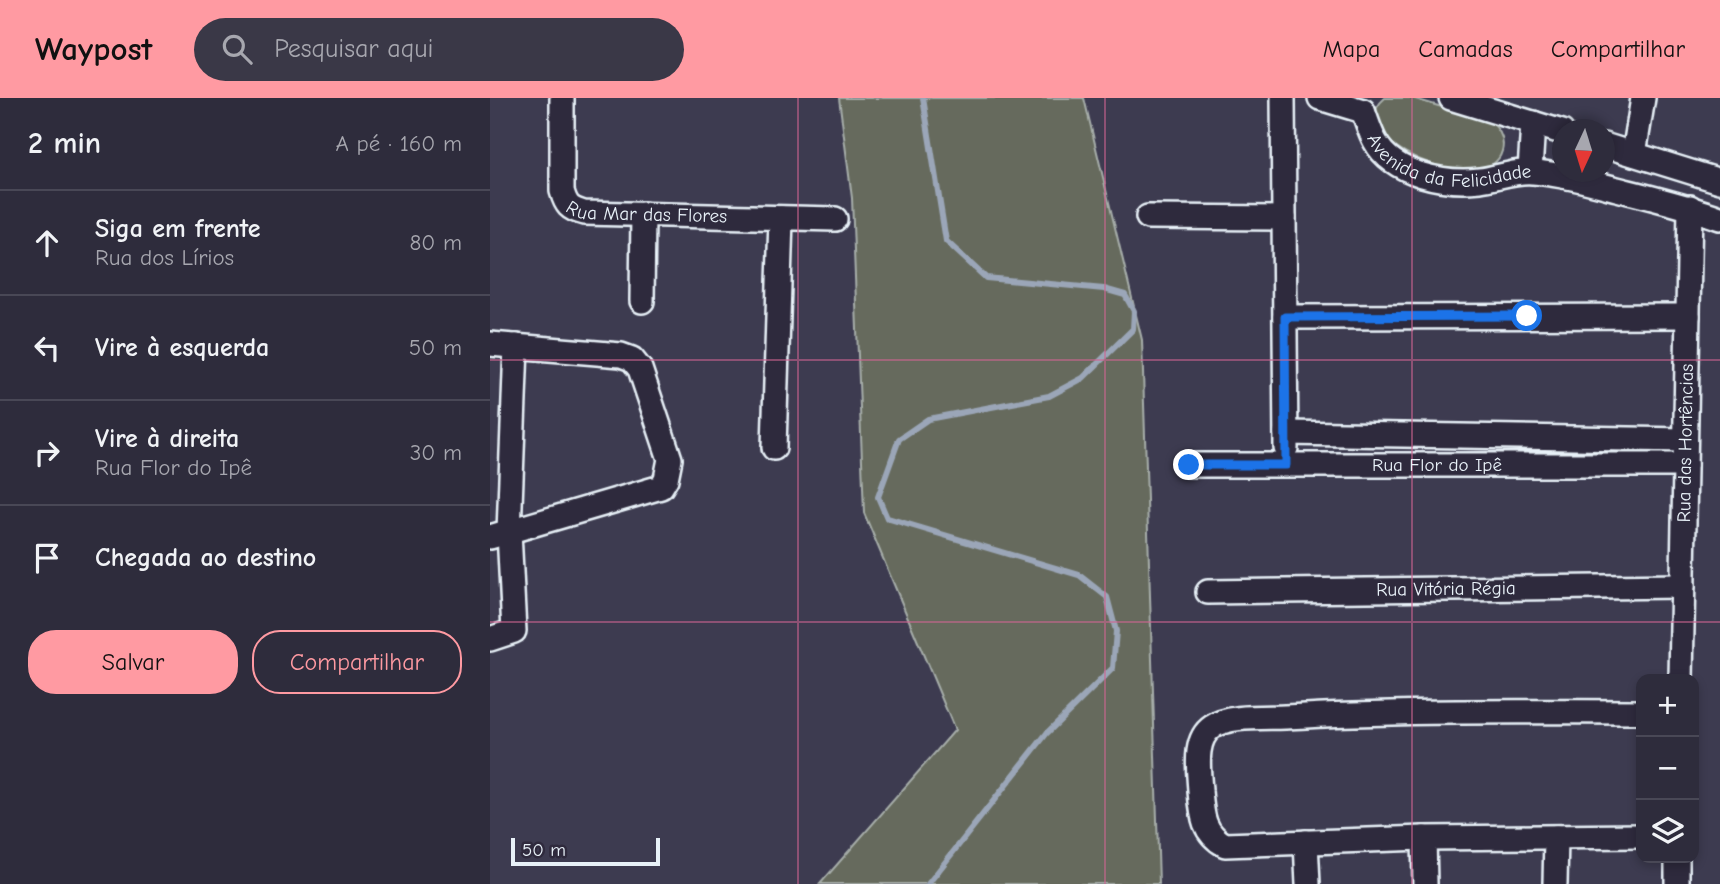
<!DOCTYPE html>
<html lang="pt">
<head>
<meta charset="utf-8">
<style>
	body { margin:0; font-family:"Comic Neue",sans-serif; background:#3a3847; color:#f1f3f6 }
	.controls { position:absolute; right:21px; bottom:21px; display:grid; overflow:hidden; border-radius:14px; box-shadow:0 4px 10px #0003 }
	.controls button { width:63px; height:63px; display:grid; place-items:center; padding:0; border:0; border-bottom:2px solid #494856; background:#2e2c3c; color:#f1f3f6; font:35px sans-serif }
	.compass { position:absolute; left:1062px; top:21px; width:63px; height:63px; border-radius:50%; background:#2e2c3c; box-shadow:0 4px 10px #0003; rotate:184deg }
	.scale { position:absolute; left:21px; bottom:18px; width:149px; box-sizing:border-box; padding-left:7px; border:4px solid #e8f1f8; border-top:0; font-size:19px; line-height:24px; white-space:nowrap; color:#e8f1f8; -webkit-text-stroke:5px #2f2a3d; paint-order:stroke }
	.stop { position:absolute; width:21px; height:21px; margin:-16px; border:5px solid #1a73e8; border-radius:50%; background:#fff }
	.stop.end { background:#1a73e8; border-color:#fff; box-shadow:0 2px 7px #0008 }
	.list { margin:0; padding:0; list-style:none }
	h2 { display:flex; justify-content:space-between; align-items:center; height:91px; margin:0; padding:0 28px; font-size:30px }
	h2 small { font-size:23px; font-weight:400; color:#a7a7af }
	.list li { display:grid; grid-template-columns:46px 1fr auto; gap:21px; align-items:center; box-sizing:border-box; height:105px; padding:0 28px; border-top:2px solid #494856 }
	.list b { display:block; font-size:26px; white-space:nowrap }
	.list p { margin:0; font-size:23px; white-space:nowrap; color:#a7a7af }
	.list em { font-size:23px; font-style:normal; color:#a7a7af }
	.actions { display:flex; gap:14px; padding:21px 28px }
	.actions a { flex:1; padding:16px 0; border:2px solid #ff9aa2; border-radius:28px; text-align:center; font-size:24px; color:#ff9aa2 }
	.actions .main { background:#ff9aa2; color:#111 }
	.icon { flex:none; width:38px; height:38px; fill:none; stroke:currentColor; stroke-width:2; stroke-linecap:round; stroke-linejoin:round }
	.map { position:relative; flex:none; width:1230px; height:786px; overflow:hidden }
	header { display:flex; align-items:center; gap:42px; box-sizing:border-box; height:98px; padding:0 35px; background:#ff9aa2; color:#111 }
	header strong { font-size:33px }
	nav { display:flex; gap:38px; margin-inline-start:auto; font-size:24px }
	.search { width:490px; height:63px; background:#3a3847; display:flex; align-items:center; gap:18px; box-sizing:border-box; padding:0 24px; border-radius:38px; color:#a7a7af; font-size:26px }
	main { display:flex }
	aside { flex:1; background:#2e2c3c }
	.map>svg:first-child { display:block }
	.green { fill:#666b5d; stroke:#a7aeaa; stroke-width:2 }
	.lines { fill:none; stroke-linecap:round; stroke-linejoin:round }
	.stream { stroke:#9ba6b8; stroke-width:6 }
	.minor-casing { stroke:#e8f1f8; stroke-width:28 }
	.minor { stroke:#2f2a3d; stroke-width:23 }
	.route { stroke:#1a73e8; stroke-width:9 }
	.grid { fill:none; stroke:#cf6492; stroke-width:2; stroke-opacity:0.55 }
	.labels { text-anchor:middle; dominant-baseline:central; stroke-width:7; stroke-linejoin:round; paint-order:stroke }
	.street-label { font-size:19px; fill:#e8f1f8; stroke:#2f2a3d }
</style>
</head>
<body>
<header>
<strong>Waypost</strong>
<div class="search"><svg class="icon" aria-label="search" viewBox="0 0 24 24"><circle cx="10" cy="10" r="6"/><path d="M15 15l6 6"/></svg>Pesquisar aqui</div>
<nav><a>Mapa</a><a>Camadas</a><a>Compartilhar</a></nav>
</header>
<main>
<aside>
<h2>2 min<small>A pé · 160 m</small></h2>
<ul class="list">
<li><svg class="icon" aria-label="ahead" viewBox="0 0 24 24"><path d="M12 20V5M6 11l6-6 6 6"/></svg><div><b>Siga em frente</b><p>Rua dos Lírios</p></div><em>80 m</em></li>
<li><svg class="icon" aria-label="left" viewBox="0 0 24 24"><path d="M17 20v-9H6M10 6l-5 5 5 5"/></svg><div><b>Vire à esquerda</b></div><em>50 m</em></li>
<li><svg class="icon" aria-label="right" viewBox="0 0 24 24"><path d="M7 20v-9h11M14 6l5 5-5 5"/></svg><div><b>Vire à direita</b><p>Rua Flor do Ipê</p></div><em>30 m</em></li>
<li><svg class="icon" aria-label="arrive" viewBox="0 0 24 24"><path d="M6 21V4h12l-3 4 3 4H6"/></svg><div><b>Chegada ao destino</b></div></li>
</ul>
<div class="actions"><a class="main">Salvar</a><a>Compartilhar</a></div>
</aside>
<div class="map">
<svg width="1230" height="786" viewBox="0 0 1230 786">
	<rect width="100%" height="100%" fill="#3d3b50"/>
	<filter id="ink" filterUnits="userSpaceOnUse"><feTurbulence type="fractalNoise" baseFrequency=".0143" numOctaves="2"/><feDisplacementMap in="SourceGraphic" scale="14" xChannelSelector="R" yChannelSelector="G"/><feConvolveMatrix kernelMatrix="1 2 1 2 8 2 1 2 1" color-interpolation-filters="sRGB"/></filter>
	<g filter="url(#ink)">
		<path class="green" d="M349,0H594L652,242L669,786H330L465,632L374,415L362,100Z
			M895,0H922L1001,24C1010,32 1015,42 1012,53C998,104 845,42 895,0Z"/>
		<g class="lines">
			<path class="stream" d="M433,0L456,143L496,180L614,191L635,197L644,213L643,231L593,280L559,298L438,321L409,341L388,399L397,420L589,477L617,499L626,533L623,570L557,635L438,786"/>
			<defs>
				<g id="minor">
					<path id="s1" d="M72,0V93C76,107 79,111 94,115L345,121"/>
					<path d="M793,0L796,350"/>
					<path d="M830,0L873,13"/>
					<path d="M961,0L1072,34"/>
					<path id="s2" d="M873,13C877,23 880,34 885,43C903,77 956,86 990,82C1007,80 1026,72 1043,74C1071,76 1100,84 1127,91C1162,100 1196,108 1230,120"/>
					<path d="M1114,47L1230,83"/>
					<path d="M1144,56L1153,0"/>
					<path d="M1040,73L1043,25"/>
					<path d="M658,119L794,120"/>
					<path d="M152,203L153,116"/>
					<path d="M795,219L1198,218"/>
					<path d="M0,246L131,257L142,261L150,271L180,361L176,381L171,389L0,439"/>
					<path d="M796,335L1195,342"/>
					<path d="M284,350L291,120"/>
					<path id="s3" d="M699,367H1195"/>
					<path id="s4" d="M718,494L1193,488"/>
					<path d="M0,541L24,533L19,434L26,248"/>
					<path id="s5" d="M1191,581L1200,109"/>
					<path d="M1151,614C1033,614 914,612 795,619C776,620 738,617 722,629C703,642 709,673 710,693C712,717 713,735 735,747L934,740L1151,738"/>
					<path d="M934,740L935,786"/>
					<path d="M816,744L818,786"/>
					<path d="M1065,786L1066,739"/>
					<path d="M1187,786V760"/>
				</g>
			</defs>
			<use href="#minor" class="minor-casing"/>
			<use href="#minor" class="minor"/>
		</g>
	</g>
	<g class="lines" filter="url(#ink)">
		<path class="route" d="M699,367H796L795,219L1037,218"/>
	</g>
	<path class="grid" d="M308,0V786M615,0V786M922,0V786M0,262H1230M0,524H1230"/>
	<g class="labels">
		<g class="street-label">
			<text stroke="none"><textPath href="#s2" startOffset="114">Avenida da Felicidade</textPath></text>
			<text stroke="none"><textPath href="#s1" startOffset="189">Rua Mar das Flores</textPath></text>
			<text stroke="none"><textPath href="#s5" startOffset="236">Rua das Hortências</textPath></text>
			<text stroke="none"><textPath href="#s3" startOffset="248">Rua Flor do Ipê</textPath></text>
			<text stroke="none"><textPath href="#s4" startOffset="238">Rua Vitória Régia</textPath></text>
		</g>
	</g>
</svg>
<div class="controls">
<button>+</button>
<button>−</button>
<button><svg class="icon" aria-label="layers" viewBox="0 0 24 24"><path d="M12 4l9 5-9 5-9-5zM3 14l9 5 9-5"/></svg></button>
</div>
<svg class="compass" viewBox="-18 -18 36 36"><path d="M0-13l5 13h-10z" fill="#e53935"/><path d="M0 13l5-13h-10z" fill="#a7a7af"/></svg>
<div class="scale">50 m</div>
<div class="stop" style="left:1037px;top:218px"></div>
<div class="stop end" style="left:699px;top:367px"></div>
</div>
</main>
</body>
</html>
